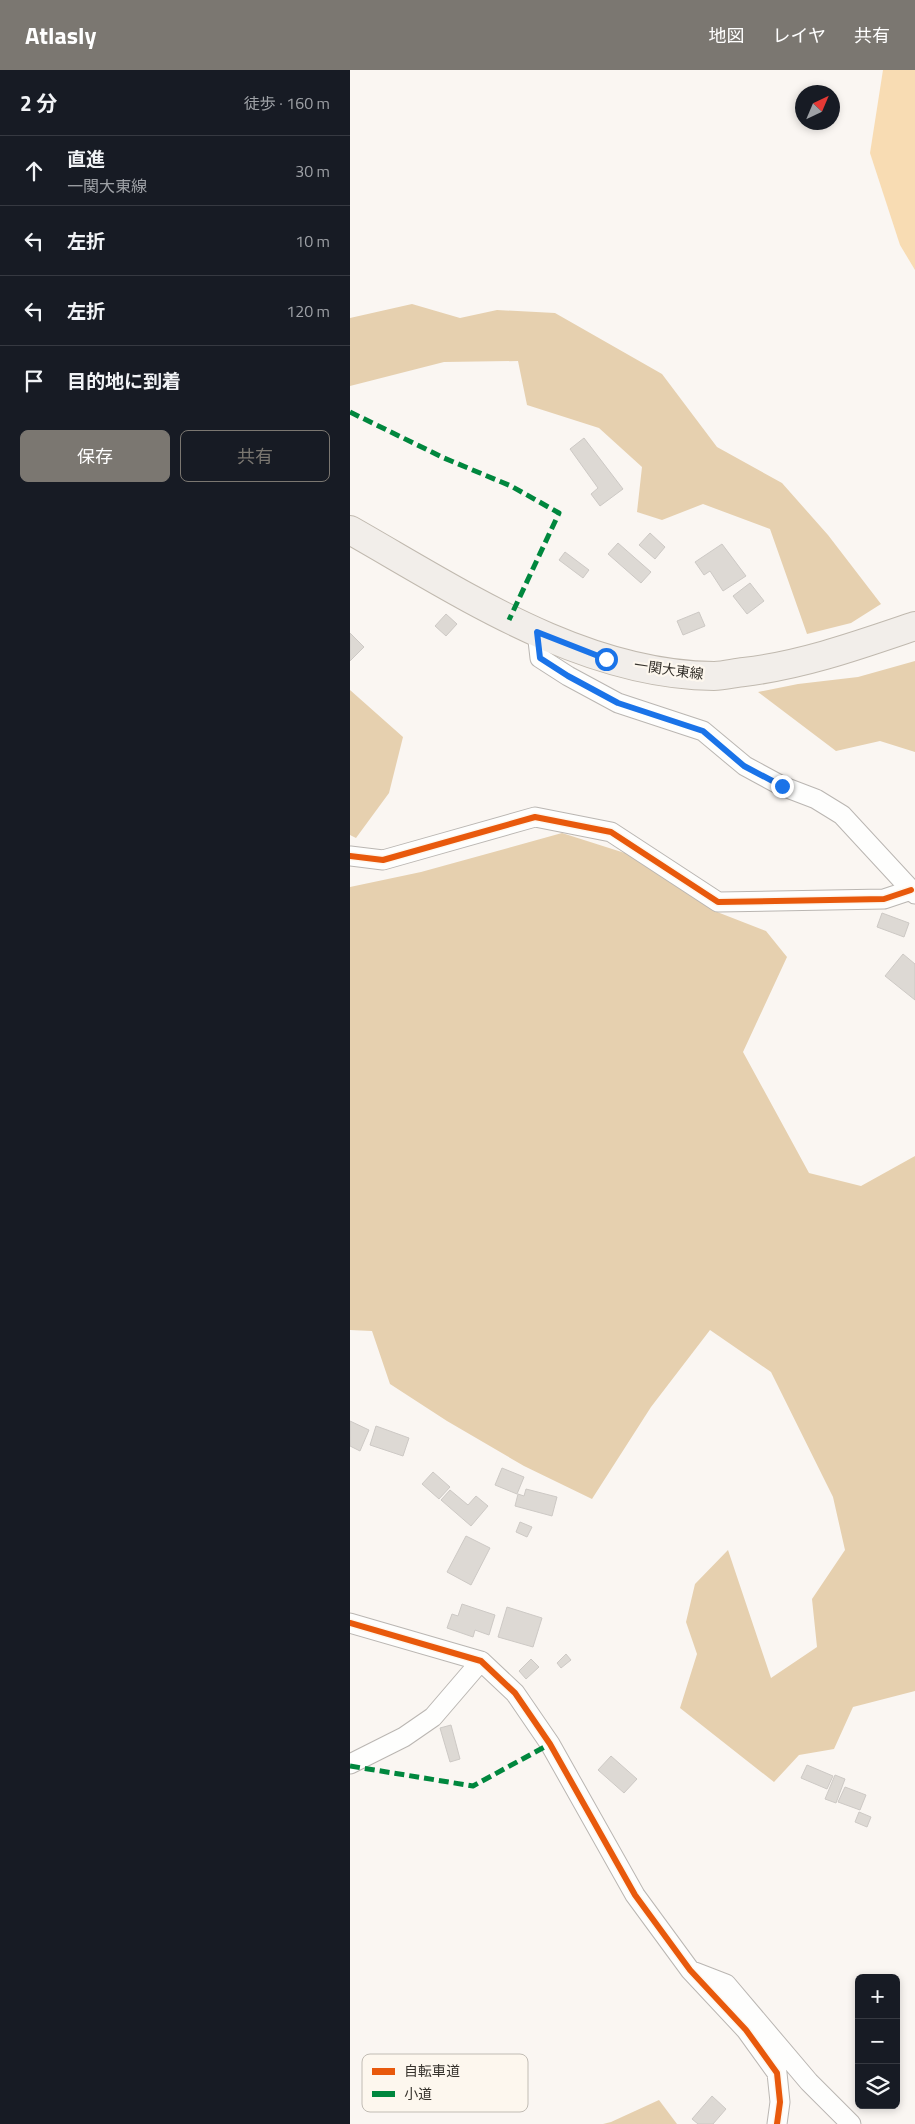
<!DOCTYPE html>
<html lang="ja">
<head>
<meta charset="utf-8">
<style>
	body { margin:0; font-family:"Titillium Web","Noto Sans JP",sans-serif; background:#20242c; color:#f1f3f6 }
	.controls { position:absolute; right:15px; bottom:15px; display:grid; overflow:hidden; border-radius:8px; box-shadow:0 2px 8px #0003 }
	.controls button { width:45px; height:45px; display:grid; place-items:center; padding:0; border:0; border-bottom:1px solid #363941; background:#171b24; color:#f1f3f6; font:25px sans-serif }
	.compass { position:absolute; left:445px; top:15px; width:45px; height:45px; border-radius:50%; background:#171b24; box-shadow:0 2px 8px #0003; rotate:44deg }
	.stop { position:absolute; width:15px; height:15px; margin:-11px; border:4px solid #1a73e8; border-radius:50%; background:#fff }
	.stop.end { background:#1a73e8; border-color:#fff; box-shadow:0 1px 5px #0008 }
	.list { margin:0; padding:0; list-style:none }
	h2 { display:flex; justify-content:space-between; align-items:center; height:65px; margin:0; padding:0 20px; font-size:21px }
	h2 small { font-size:16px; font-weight:400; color:#9ea1a6 }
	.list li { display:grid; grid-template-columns:32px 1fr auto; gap:15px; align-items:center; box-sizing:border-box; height:70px; padding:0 20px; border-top:1px solid #363941 }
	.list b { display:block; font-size:19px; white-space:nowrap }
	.list p { margin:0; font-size:16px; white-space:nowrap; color:#9ea1a6 }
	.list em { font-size:16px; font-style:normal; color:#9ea1a6 }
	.actions { display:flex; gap:10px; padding:15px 20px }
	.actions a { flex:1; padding:11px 0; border:1px solid #7b7771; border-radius:8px; text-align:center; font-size:18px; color:#7b7771 }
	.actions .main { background:#7b7771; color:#fff }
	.icon { flex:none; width:28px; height:28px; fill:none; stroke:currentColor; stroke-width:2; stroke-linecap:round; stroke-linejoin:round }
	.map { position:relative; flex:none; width:565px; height:2054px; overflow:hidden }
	header { display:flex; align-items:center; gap:30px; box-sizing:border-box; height:70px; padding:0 25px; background:#7b7771; color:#fff }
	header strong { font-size:24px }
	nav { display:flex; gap:28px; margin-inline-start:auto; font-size:18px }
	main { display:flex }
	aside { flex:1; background:#171b24 }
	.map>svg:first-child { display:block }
	.forest { fill:#e6d0af }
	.water { fill:#f8dcb3 }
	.building { fill:#ddd9d4; stroke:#cdc9c5 }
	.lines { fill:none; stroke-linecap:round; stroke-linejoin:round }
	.minor-casing { stroke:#bab6b2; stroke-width:21 }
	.primary-casing { stroke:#c0b9af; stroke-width:30 }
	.minor { stroke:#fefefd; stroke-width:19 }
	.primary { stroke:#f2eeea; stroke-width:28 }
	.quiet { stroke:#00873e; stroke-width:5; stroke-dasharray:10 5; stroke-linecap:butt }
	.cycleway-casing { stroke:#fdf7ee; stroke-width:9 }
	.cycleway { stroke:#e8590c; stroke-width:6 }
	.route { stroke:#1a73e8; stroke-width:6 }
	.labels { text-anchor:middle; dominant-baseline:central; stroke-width:4.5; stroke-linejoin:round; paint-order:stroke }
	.street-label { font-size:14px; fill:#36322c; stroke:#fdf7ee }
	.key { fill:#fdf7ee; stroke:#c1bcb4; stroke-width:1 }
	.key-label { font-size:14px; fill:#36322c }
</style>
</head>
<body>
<header>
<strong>Atlasly</strong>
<nav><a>地図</a><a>レイヤ</a><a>共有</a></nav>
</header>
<main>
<aside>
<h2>2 分<small>徒歩 · 160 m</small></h2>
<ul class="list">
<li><svg class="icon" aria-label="ahead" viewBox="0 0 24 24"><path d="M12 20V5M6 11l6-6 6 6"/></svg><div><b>直進</b><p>一関大東線</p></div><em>30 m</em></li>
<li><svg class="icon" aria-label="left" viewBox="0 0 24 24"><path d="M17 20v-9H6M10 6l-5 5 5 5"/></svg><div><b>左折</b></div><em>10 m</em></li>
<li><svg class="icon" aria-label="left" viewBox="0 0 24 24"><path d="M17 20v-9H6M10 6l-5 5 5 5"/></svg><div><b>左折</b></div><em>120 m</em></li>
<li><svg class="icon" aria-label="arrive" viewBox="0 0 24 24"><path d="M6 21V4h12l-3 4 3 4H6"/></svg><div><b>目的地に到着</b></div></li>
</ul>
<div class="actions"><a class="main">保存</a><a>共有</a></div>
</aside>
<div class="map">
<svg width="565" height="2054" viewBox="0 0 565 2054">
	<rect width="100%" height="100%" fill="#faf6f2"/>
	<path class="forest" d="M62,234L110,248L147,240L205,243L312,304L367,377L432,413L478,465L531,534L501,553L457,564L420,459L353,434L312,450L287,442L292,397L249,358L177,335L168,291L94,292L0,316V248Z
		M565,591V682L530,671L486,681L408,622L448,614L508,607Z
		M0,620L53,667L39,723L6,768L0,765Z
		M212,763L303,792L362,840L416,861L437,887L393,982L459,1103L511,1116L565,1086V1621L503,1637L484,1679L449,1685L424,1712L330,1638L347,1584L336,1552L345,1514L378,1480L421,1608L467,1577L462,1529L495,1480L483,1427L421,1302L360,1260L301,1337L242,1429L174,1396L97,1351L40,1314L22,1261L0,1260V817L71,802Z
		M309,2030L327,2054H253L261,2052Z"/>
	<path class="water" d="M533,0H565V200L550,175L520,83Z"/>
	<path class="building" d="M234,368L273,419L250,436L241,424L248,418L220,379Z
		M300,463L315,477L305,489L289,475Z
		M268,473L301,502L291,513L258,484Z
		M372,474L396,506L373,521L360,501L354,505L345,492Z
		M215,482L239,500L233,508L209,490Z
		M400,513L414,531L397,544L383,526Z
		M349,542L355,556L333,565L327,551Z
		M96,544L107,554L96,566L85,556Z
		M0,563L14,577L0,591Z
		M532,843L559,853L554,867L527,857Z
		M553,884L565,894V930L535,906Z
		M0,1351L19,1360L10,1381L0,1376Z
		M26,1356L59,1368L53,1386L20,1375Z
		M152,1398L174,1407L167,1424L145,1415Z
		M83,1402L100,1417L89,1429L72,1414Z
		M176,1419L207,1427L202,1446L165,1436L168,1424L174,1426Z
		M100,1420L118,1435L126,1426L138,1436L121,1456L91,1430Z
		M170,1452L182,1457L177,1467L166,1462Z
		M116,1466L140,1478L121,1515L97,1502Z
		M112,1534L145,1545L139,1565L125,1560L123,1567L97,1558L102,1544L108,1546Z
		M157,1537L192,1548L183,1577L148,1567Z
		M216,1584L221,1590L211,1598L207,1593Z
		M181,1589L189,1597L176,1609L169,1601Z
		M101,1655L110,1689L100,1692L90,1658Z
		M261,1686L287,1709L274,1723L248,1700Z
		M457,1695L483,1706L477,1719L451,1708Z
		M485,1705L495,1709L486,1733L475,1729Z
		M495,1717L516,1725L510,1740L488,1732Z
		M509,1742L521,1747L517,1757L505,1752Z
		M362,2026L376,2039L363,2054H348L342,2049Z"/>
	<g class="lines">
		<defs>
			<path id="minor" d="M187,562L190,588L218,606L268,633L353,661L395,696L432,716L466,729L492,745L565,824
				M0,786L33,790L185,747L261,762L368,832L534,829L561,820
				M0,1553L131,1591L165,1623L200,1674L285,1825L340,1900L396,1960L427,2003L430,2032L427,2054
				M0,1694L54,1667L83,1647L131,1591
				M345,1902L376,1914L459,2012L501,2054"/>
			<path id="primary" d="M0,460C111,523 232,605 364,606C374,606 384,603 394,602C453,595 509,575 565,556"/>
		</defs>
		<use href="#minor" class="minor-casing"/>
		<use href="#primary" class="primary-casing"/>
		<use href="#minor" class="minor"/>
		<use href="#primary" class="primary"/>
		<path class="quiet" d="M0,342L94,388L161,416L209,443L159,550
			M0,1696L123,1716L200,1674"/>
		<defs>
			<path id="cycleway" d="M0,786L33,790L185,747L261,762L368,832L534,829L561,820
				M0,1553L131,1591L165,1623L200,1674L285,1825L340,1900L396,1960L427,2003L430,2032L427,2054"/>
		</defs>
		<use href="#cycleway" class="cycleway-casing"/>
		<use href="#cycleway" class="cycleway"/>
	</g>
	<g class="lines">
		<path class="route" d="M256,589L187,562L190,588L218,606L268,633L353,661L394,696L432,716"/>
	</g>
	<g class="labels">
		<g class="street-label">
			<text transform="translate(319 599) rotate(8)">一関大東線</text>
		</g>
	</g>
	<rect x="12" y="1984" width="166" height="58" rx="8" class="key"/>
	<rect x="22" y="1998" width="23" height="7" fill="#e8590c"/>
	<rect x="22" y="2021" width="23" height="6" fill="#00873e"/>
	<g class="key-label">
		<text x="54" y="2006">自転車道</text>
		<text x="54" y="2029">小道</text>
	</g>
</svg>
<div class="controls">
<button>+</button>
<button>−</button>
<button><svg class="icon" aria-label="layers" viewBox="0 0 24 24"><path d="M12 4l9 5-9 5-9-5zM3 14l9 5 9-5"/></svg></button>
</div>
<svg class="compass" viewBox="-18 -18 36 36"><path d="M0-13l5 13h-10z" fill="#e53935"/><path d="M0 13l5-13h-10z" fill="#9ea1a6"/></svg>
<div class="stop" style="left:256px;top:589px"></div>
<div class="stop end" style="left:432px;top:716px"></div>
</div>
</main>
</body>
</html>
